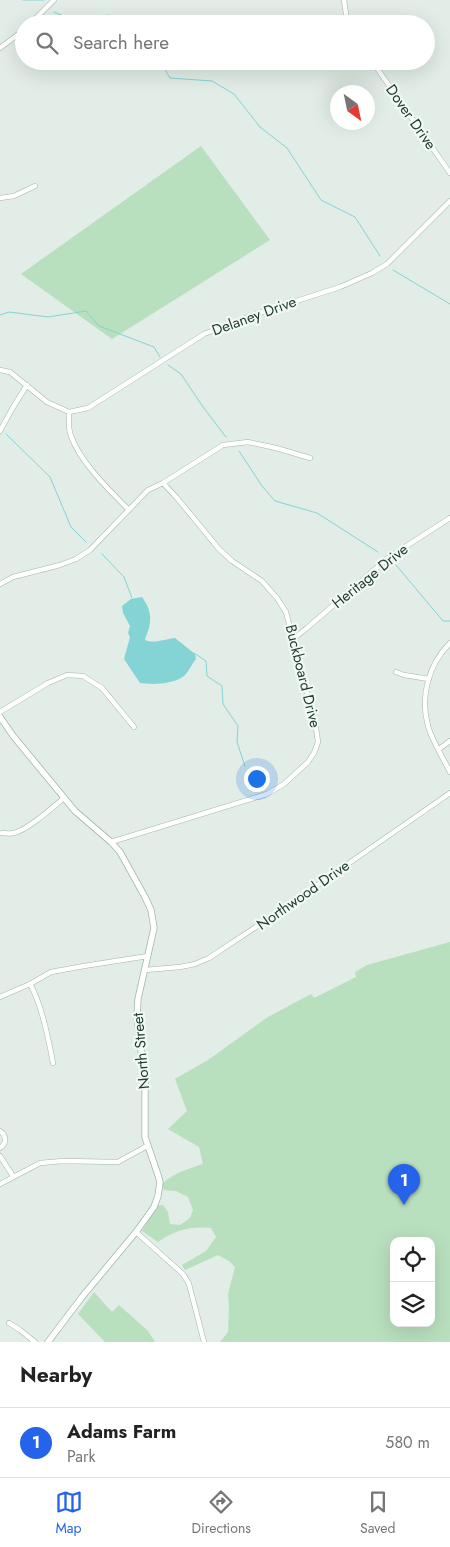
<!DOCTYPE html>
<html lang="en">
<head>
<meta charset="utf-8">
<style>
	body { margin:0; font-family:Jost,sans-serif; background:#f6f6f6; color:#222 }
	.controls { position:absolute; right:15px; bottom:15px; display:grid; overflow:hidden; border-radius:10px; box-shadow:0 5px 20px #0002 }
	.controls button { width:45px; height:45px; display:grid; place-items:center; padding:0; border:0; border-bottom:1px solid #e0e0e0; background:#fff; color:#222; font:25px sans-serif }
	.compass { position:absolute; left:330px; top:85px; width:45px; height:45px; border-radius:50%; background:#fff; box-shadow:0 5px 20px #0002; rotate:147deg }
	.you { position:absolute; left:256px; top:778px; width:18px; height:18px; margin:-12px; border:4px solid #fff; border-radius:50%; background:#1a73e8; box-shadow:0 0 0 8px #1a73e833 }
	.badge { display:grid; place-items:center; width:32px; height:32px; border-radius:50%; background:#2563eb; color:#fff; font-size:16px; font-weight:700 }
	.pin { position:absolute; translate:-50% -41px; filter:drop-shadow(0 1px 2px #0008) }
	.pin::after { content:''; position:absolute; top:26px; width:18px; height:15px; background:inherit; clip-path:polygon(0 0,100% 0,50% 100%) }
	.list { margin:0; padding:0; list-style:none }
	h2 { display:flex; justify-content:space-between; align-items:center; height:65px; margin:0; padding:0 20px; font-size:21px }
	h2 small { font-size:16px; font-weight:400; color:#767676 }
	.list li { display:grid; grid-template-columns:32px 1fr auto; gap:15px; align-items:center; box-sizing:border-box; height:70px; padding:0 20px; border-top:1px solid #e0e0e0 }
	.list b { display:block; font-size:19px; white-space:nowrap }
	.list p { margin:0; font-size:16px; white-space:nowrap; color:#767676 }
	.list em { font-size:16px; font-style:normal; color:#767676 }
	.icon { flex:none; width:28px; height:28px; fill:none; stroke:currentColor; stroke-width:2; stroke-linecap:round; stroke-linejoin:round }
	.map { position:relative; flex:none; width:450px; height:1342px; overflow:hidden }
	.search { position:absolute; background:#fff; box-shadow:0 5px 20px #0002; left:15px; right:15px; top:15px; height:55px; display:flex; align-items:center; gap:12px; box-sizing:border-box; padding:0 18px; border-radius:28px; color:#767676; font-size:19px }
	.sheet { height:135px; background:#fff }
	nav { display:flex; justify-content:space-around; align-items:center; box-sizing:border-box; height:70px; border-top:1px solid #e0e0e0; background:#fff; font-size:14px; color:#767676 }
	nav a { display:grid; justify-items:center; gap:2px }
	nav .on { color:#2563eb }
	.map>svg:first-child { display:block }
	.green { fill:#b8dfbe; fill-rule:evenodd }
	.water { fill:#85d4d5 }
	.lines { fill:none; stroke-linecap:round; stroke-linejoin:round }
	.stream { stroke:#85d4d5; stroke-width:1 }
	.minor-casing { stroke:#a3b5ac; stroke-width:5.5 }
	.tertiary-casing { stroke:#a3b5ac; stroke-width:7 }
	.minor { stroke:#fff; stroke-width:4.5 }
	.tertiary { stroke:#fff; stroke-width:5.5 }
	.labels { text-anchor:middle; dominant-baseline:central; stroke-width:4.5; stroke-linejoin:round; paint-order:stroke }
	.street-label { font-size:15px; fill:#203e32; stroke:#f2f9f4 }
</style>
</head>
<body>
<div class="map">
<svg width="450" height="1342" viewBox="0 0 450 1342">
	<rect width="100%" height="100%" fill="#e1ede6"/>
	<path class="green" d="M201,146L270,240L112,339L21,274Z
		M450,942V1342H220L228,1332L229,1308L228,1294L235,1267L229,1261L218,1255L185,1270L182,1265L206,1251L216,1237L211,1228C190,1226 175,1230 158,1242L142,1231L157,1206L163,1205L168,1212L170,1224L180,1225L190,1218L193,1210L188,1197L176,1191L164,1190L162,1184C173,1173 188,1169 203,1164L199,1147L168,1129L187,1111L175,1079L208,1060L268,1017L311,994L314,998L356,977L355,972L367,965ZM394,1241H431V1323H394Z
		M94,1292L112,1312L119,1305L148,1331L155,1342H105L78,1314Z"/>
	<path class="water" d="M142,597C149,607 152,615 149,628C148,632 146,635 145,640C153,644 166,639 175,638L195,654L196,659C192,664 189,671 184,676C174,684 153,685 140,683L124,659L130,637L128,633L130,626L123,613L122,606L131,599Z"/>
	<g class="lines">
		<path class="stream" d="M23,0H44
			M54,12L75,21L108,15L121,24
			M160,61L170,78L212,81L234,94L260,127L287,148L321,200L355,217L380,256
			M393,270L450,304
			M0,315L9,312L48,317L86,311L99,326L154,347L160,357
			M168,365L181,374L203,407L226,437
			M6,434L50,477L71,527L86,542
			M239,451L262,486L275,501L317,513L378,552
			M102,554L124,577L132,598
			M396,565L443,621H450
			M194,653L206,661L207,676L222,686L223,704L238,726L237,742L245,766"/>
		<defs>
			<path id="minor" d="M344,0L347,21L349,24
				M30,24L54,0
				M0,48L24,30
				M372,61L450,173
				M0,198L14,196L35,186
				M0,370L10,372L47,402L69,412L88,408L204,334L253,315L340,287L372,273L387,264L450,201
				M69,412C69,420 68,429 71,436C80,462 110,491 129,510
				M0,431L12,409L27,385
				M0,584L13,577L60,565L76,559L90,550L148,490L163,483L223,445L248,442L276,448L310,458
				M293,639L307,628L388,558L450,518
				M450,643C428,665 420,697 428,726C431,738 444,760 450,772
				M396,672L404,675L429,679
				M0,712L48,683L67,675L83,676L102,688L134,727
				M439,749L450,741
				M2,833C6,833 10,834 14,833C28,830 53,807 64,798
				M111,842L267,794L284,784L308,762L314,753L318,742L315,721L300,666L286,612L277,598L262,581L232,561L219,549L177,498L163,483
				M145,970L180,967L195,964L209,958L283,909L450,793
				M30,984C42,1004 49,1041 53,1063
				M0,997L30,984L51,972L84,966L148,956
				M0,1131C7,1136 7,1143 0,1148
				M0,1156L13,1176
				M0,1184L40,1163L63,1161L118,1162L147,1146
				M136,1232L183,1274L189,1284L204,1342
				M9,1323L20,1330L35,1342"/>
			<path id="tertiary" d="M0,717L14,737L75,811L111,842L120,852L145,897L151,910L154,928L138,999L137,1017L145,1083V1137L158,1175L160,1182L158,1196L154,1207L136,1232L82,1297L48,1342"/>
		</defs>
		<use href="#minor" class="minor-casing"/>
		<use href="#tertiary" class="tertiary-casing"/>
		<use href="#minor" class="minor"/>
		<use href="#tertiary" class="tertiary"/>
	</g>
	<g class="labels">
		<g class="street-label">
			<text transform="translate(411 117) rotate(55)">Dover Drive</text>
			<text transform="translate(254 316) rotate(-20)">Delaney Drive</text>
			<text transform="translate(370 576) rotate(-39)">Heritage Drive</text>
			<text transform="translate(303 676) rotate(76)">Buckboard Drive</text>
			<text transform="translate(303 895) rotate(-35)">Northwood Drive</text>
			<text transform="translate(141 1051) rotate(-95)">North Street</text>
		</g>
	</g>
</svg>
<div class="controls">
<button><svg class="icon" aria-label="locate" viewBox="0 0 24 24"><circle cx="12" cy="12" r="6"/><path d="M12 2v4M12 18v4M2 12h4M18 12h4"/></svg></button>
<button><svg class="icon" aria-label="layers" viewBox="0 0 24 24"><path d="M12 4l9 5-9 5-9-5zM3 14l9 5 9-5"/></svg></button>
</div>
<svg class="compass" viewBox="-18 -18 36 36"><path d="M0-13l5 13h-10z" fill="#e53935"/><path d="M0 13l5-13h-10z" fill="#767676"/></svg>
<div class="you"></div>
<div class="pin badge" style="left:404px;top:1205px">1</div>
<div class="search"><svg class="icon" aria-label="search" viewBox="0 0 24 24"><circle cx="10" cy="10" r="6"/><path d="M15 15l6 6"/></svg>Search here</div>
</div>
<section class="sheet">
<h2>Nearby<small></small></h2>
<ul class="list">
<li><span class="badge">1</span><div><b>Adams Farm</b><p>Park</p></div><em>580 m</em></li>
</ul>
</section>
<nav>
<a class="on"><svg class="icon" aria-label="map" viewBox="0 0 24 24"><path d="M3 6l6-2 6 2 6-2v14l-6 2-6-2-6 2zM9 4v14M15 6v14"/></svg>Map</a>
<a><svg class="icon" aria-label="directions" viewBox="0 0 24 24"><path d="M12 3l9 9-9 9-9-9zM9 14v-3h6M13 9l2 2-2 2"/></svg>Directions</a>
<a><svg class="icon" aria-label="saved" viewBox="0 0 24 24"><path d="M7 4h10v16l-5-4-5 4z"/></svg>Saved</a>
</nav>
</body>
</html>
